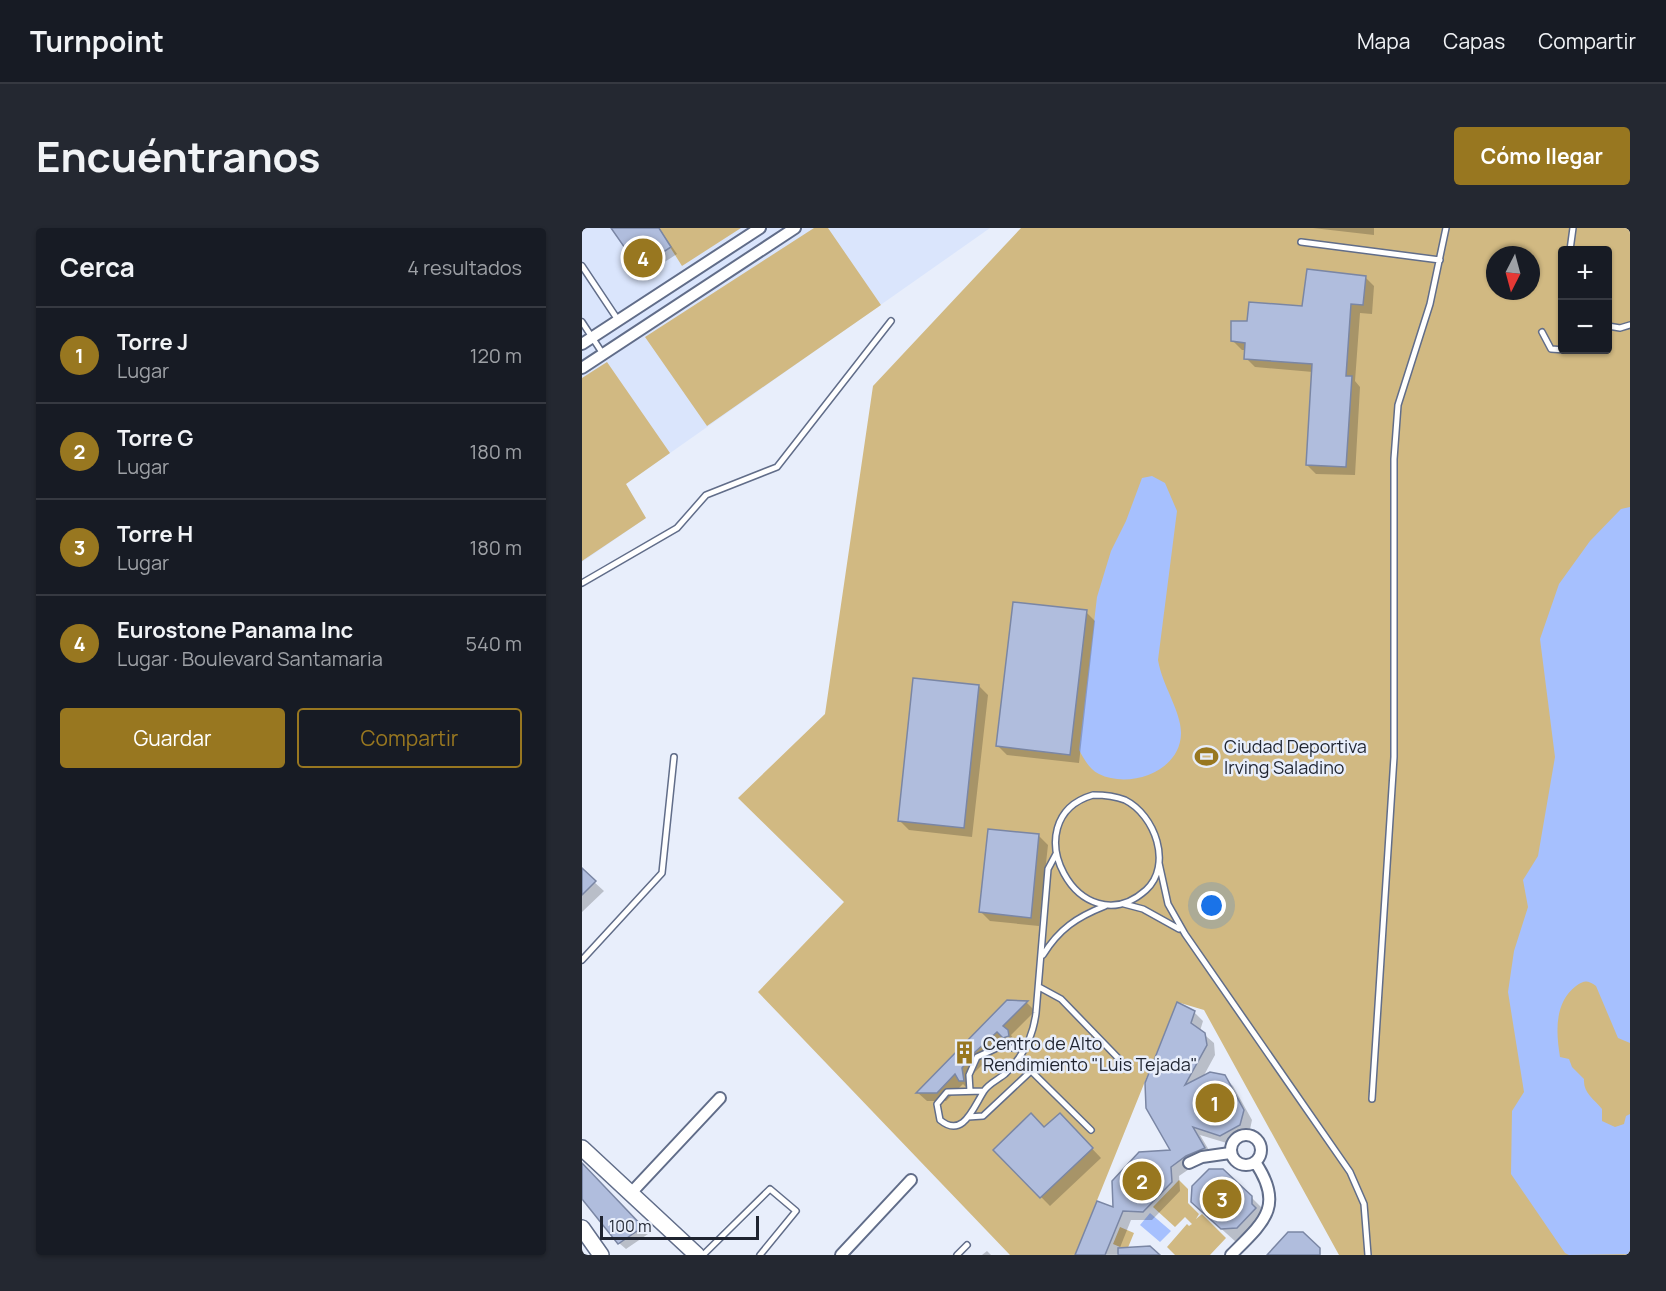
<!DOCTYPE html>
<html lang="es">
<head>
<meta charset="utf-8">
<style>
	body { margin:0; font-family:Manrope,sans-serif; background:#242831; color:#f1f3f6 }
	.controls { position:absolute; right:18px; top:18px; display:grid; overflow:hidden; border-radius:6px; box-shadow:0 2px 4px #0004 }
	.controls button { width:54px; height:54px; display:grid; place-items:center; padding:0; border:0; border-bottom:2px solid #363941; background:#171b24; color:#f1f3f6; font:30px sans-serif }
	.compass { position:absolute; left:904px; top:18px; width:54px; height:54px; border-radius:50%; background:#171b24; box-shadow:0 2px 4px #0004; rotate:186deg }
	.scale { position:absolute; left:18px; bottom:15px; width:159px; box-sizing:border-box; padding-left:6px; border:3px solid #1f2430; border-top:0; font-size:16px; line-height:21px; white-space:nowrap; color:#1f2430; -webkit-text-stroke:4px #e8eefb; paint-order:stroke }
	.you { position:absolute; left:630px; top:678px; width:21px; height:21px; margin:-15px; border:4px solid #fff; border-radius:50%; background:#1a73e8; box-shadow:0 0 0 9px #1a73e833 }
	.badge { display:grid; place-items:center; width:39px; height:39px; border-radius:50%; background:#987720; color:#fff; font-size:20px; font-weight:700 }
	.pin { position:absolute; translate:-50% -50%; border:3px solid #fff; box-shadow:0 2px 6px #0006 }
	.list { margin:0; padding:0; list-style:none }
	h2 { display:flex; justify-content:space-between; align-items:center; height:78px; margin:0; padding:0 24px; font-size:26px }
	h2 small { font-size:20px; font-weight:400; color:#9ea1a6 }
	.list li { display:grid; grid-template-columns:39px 1fr auto; gap:18px; align-items:center; box-sizing:border-box; height:96px; padding:0 24px; border-top:2px solid #363941 }
	.list b { display:block; font-size:22px; white-space:nowrap }
	.list p { margin:0; font-size:20px; white-space:nowrap; color:#9ea1a6 }
	.list em { font-size:20px; font-style:normal; color:#9ea1a6 }
	.actions { display:flex; gap:12px; padding:18px 24px }
	.actions a { flex:1; padding:14px 0; border:2px solid #987720; border-radius:6px; text-align:center; font-size:21px; color:#987720 }
	.actions .main { background:#987720; color:#fff }
	.map { position:relative; flex:none; width:1048px; height:1027px; overflow:hidden; border-radius:6px }
	header { display:flex; align-items:center; gap:36px; box-sizing:border-box; height:84px; padding:0 30px; background:#171b24; border-bottom:2px solid #363941 }
	header strong { font-size:28px }
	nav { display:flex; gap:33px; margin-inline-start:auto; font-size:21px }
	.intro { display:flex; align-items:center; justify-content:space-between; box-sizing:border-box; height:144px; padding:0 36px }
	h1 { margin:0; font-size:42px }
	.button { padding:15px 27px; border-radius:6px; background:#987720; color:#fff; font-size:21px; font-weight:700 }
	main { display:flex; gap:36px; padding:0 36px }
	aside { flex:1; background:#171b24; border-radius:6px; box-shadow:0 2px 4px #0004 }
	.map>svg:first-child { display:block }
	.built { fill:#dae5fc }
	.green { fill:#d1b982; fill-rule:evenodd }
	.water { fill:#a6c0fe }
	.shadow { fill:#0003 }
	.building { fill:#b0bddd; stroke:#7a86a4; stroke-width:1.5 }
	.lines { fill:none; stroke-linecap:round; stroke-linejoin:round }
	.service-casing { stroke:#616d89; stroke-width:8 }
	.minor-casing { stroke:#616d89; stroke-width:14 }
	.secondary-casing { stroke:#616d89; stroke-width:18 }
	.service { stroke:#fff; stroke-width:5 }
	.minor { stroke:#fff; stroke-width:10 }
	.secondary { stroke:#fff; stroke-width:15 }
	.labels { text-anchor:middle; dominant-baseline:central; stroke-width:5; stroke-linejoin:round; paint-order:stroke }
	.poi-label { font-size:18px; fill:#1f2430; stroke:#e8eefb; text-anchor:start }
</style>
</head>
<body>
<header>
<strong>Turnpoint</strong>
<nav><a>Mapa</a><a>Capas</a><a>Compartir</a></nav>
</header>
<div class="intro"><h1>Encuéntranos</h1><a class="button">Cómo llegar</a></div>
<main>
<aside>
<h2>Cerca<small>4 resultados</small></h2>
<ul class="list">
<li><span class="badge">1</span><div><b>Torre J</b><p>Lugar</p></div><em>120 m</em></li>
<li><span class="badge">2</span><div><b>Torre G</b><p>Lugar</p></div><em>180 m</em></li>
<li><span class="badge">3</span><div><b>Torre H</b><p>Lugar</p></div><em>180 m</em></li>
<li><span class="badge">4</span><div><b>Eurostone Panama Inc</b><p>Lugar · Boulevard Santamaria</p></div><em>540 m</em></li>
</ul>
<div class="actions"><a class="main">Guardar</a><a>Compartir</a></div>
</aside>
<div class="map">
<svg width="1048" height="1027" viewBox="0 0 1048 1027">
	<rect width="100%" height="100%" fill="#e8eefb"/>
	<path class="built" d="M0,0H408L44,256L64,290L0,334Z"/>
	<path class="green" d="M76,0H159L100,38Z
		M232,0H246L299,77L125,198L63,109Z
		M439,0H1048V1027H757L622,782L595,774L493,1027H428L176,764L262,674L156,570L243,486L291,158ZM981,22H1026V122H981ZM913,27H949V63H913Z
		M25,134L88,225L44,256L64,290L0,333V150Z
		M597,952L606,961V975L617,986L614,991L620,986L644,1010L628,1027H593L585,1019L605,996L607,998L610,996L603,989L593,999L571,979Z
		M538,999L552,1005L545,1022L531,1016Z"/>
	<path class="water" d="M570,248L583,255L595,283L576,432C580,457 600,485 599,506C598,544 547,561 517,546C507,541 502,531 497,522L515,369L529,323L544,293L560,250Z
		M1048,279V815L1036,810L1014,758C1006,752 1002,752 994,758C972,775 974,804 978,829L987,831L990,839L1002,851C1001,865 1012,871 1020,881V893L1033,899L1042,896L1044,888L1048,886V1026L987,1027L983,1025L929,946L930,883L942,864L926,764L932,723L946,679L941,652L956,628L973,529L958,411L977,356L1008,313L1039,281Z
		M568,985L589,1003L578,1014L558,997Z"/>
	<path class="shadow" d="M31,0H77L95,26L64,46Z
		M731,0H792V7Z
		M783,49L792,58L790,86L778,85L773,153L778,159L773,247L734,246L725,237L731,144L673,139L664,130V122H660L651,113L666,94L722,80Z
		M504,384L513,393L497,535L425,527L416,518Z
		M397,458L406,467L390,609L327,602L318,593Z
		M457,608L466,617L457,698L408,693L399,684Z
		M0,643L22,663L0,684Z
		M425,773L445,775L453,783L429,807L435,817L431,818L425,812L388,849L387,862L381,856L364,873H345L336,865Z
		M612,784L621,793L618,803L632,815L633,827L621,849H642L651,858L670,892L667,906L648,916L618,907L631,929L613,937L597,948L598,963L570,992H549L535,1027H495L533,982L590,924L566,879Z
		M478,887L519,930L468,978L413,922L463,901Z
		M0,938L66,1006L44,1021L37,1015L0,967Z
		M669,969L684,984V992L687,995L669,1014H654L625,988Z
		M405,1023L409,1027H400Z"/>
	<path class="building" d="M29,0H77L89,19L57,40Z
		M725,41L784,48L781,77L769,76L764,148H770L764,239L724,237L730,136L662,131L663,115L649,113V93H665L667,74L720,78Z
		M431,374L505,382L488,527L414,518Z
		M331,450L397,457L382,600L316,593Z
		M406,601L457,606L449,690L397,684Z
		M0,640L14,653L0,667Z
		M425,772L446,773L421,798L426,802L427,808L421,810L415,804L392,825L380,840L382,853H377L373,846L355,865H334Z
		M595,774L613,783L609,795L623,805L625,817L603,857L628,844L643,847L662,882L658,897L638,908L611,899L623,920L604,928L589,939L590,954L561,984L541,983L523,1027H493L515,973L531,979L530,953L557,924L588,922L564,880L563,855Z
		M449,885L462,899L478,885L511,920L458,970L411,922Z
		M0,935L61,999L36,1016L0,971Z
		M627,941H641L670,968V976L674,980L655,1000L639,1001L609,974L610,958Z
		M706,1004H721L738,1020V1027H685Z
		M568,1018L578,1027H536V1020Z"/>
	<g class="lines">
		<defs>
			<path id="service" d="M719,14L858,32
				M988,22L991,0
				M0,38L36,92
				M0,94L21,126
				M1026,98L1038,100L1048,97
				M960,104L969,121L983,122
				M0,355L95,300L124,267L195,239L309,93
				M511,567C523,567 533,568 543,572C573,587 591,637 564,662C498,721 429,591 511,567Z
				M577,635L586,676L603,706L768,944L782,976L786,1027
				M542,676L561,681L597,701
				M461,727C477,701 495,689 523,678
				M0,732L80,645L92,529
				M457,759L479,771L538,832
				M437,831L509,902
				M388,863L387,847L395,829L417,819L443,821
				M402,863L365,864L355,876L358,892C381,911 391,880 402,863C406,856 417,851 423,846C441,829 451,809 454,785L466,641L474,626
				M790,871L812,529V231L816,177L848,76L864,0
				M386,889L401,888L449,843
				M121,1027L188,961L214,983L178,1027
				M375,1027L385,1017"/>
			<path id="minor" d="M0,116L178,0
				M0,140L213,0
				M649 922a15 15 0 1 1 30 0a15 15 0 1 1-30 0Z
				M607,935L620,929L648,925
				M49,965L138,870
				M259,1027L329,952
				M649,1027C682,994 703,978 673,934"/>
			<path id="secondary" d="M0,920L115,1027
				M0,1000L19,1027"/>
		</defs>
		<use href="#service" class="service-casing"/>
		<use href="#minor" class="minor-casing"/>
		<use href="#secondary" class="secondary-casing"/>
		<use href="#service" class="service"/>
		<use href="#minor" class="minor"/>
		<use href="#secondary" class="secondary"/>
	</g>
	<defs>
		<symbol id="stadium-bare" viewBox="-9 -9 18 18"><path d="M0-5a6.5 5 0 1 0 0 10a6.5 5 0 1 0 0-10ZM-3.5-1.8h7v3.6h-7Z" fill="#987720" stroke="#e8eefb" stroke-width="2.5" paint-order="stroke"/></symbol>
		<symbol id="building-bare" viewBox="-9 -9 18 18"><path d="M-4-6H4V6H1V3H-1V6H-4ZM-2.5-4.3h1.7v1.8h-1.7ZM.8-4.3h1.7v1.8H.8ZM-2.5-1h1.7V.8h-1.7ZM.8-1h1.7V.8H.8Z" fill="#987720" stroke="#e8eefb" stroke-width="2.5" paint-order="stroke"/></symbol>
	</defs>
	<g fill-rule="evenodd">
		<use href="#stadium-bare" x="608" y="512" width="33" height="33"/>
		<use href="#building-bare" x="366" y="808" width="33" height="33"/>
	</g>
	<g class="labels">
		<g class="poi-label">
			<text x="642" y="518">Ciudad Deportiva<tspan x="642" dy="21">Irving Saladino</tspan></text>
			<text x="401" y="815">Centro de Alto<tspan x="401" dy="21">Rendimiento "Luis Tejada"</tspan></text>
		</g>
	</g>
</svg>
<div class="controls">
<button>+</button>
<button>−</button>
</div>
<svg class="compass" viewBox="-18 -18 36 36"><path d="M0-13l5 13h-10z" fill="#e53935"/><path d="M0 13l5-13h-10z" fill="#9ea1a6"/></svg>
<div class="scale">100 m</div>
<div class="you"></div>
<div class="pin badge" style="left:633px;top:875px">1</div>
<div class="pin badge" style="left:560px;top:953px">2</div>
<div class="pin badge" style="left:640px;top:971px">3</div>
<div class="pin badge" style="left:61px;top:30px">4</div>
</div>
</main>
</body>
</html>
